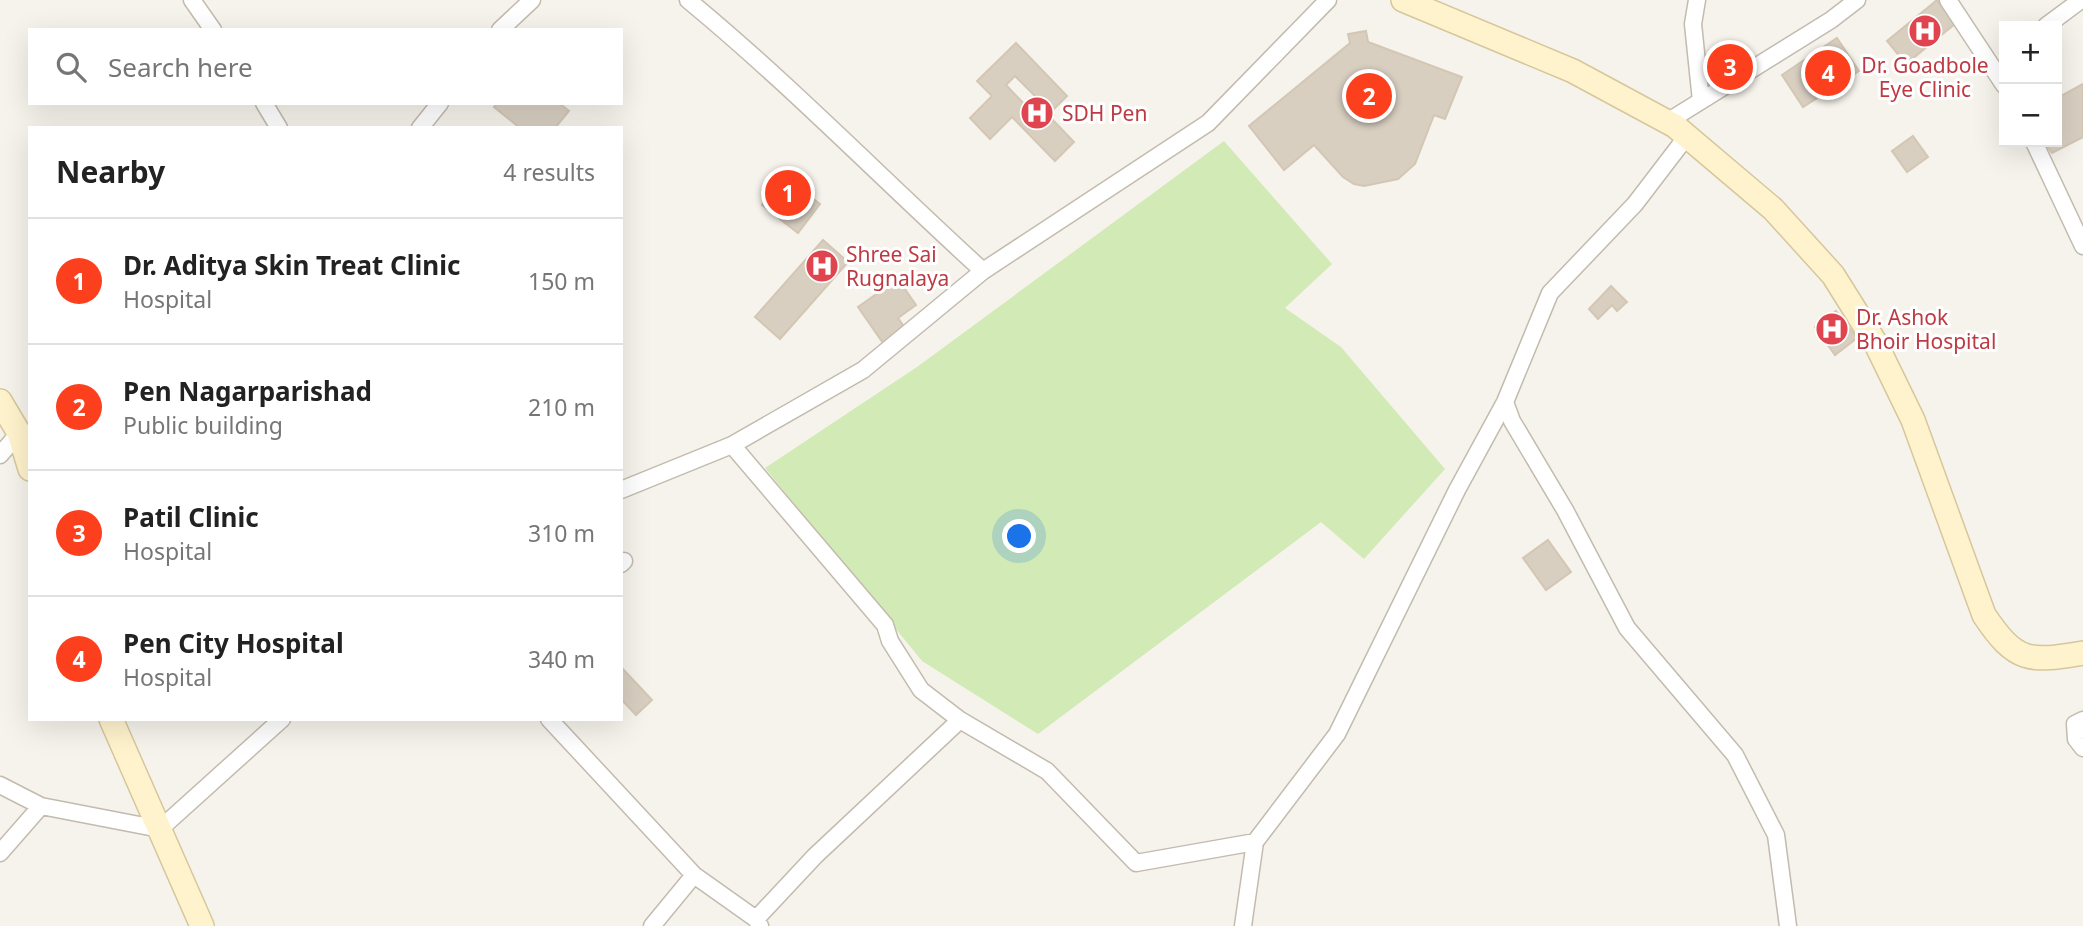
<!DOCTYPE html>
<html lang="en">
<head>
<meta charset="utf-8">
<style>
	body { margin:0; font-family:"Noto Sans",sans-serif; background:#f6f6f6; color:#222 }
	.controls { position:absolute; right:21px; top:21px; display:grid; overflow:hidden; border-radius:0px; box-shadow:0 7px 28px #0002 }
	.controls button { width:63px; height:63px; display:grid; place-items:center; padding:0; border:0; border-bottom:2px solid #e0e0e0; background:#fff; color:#222; font:35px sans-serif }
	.you { position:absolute; left:1020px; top:537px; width:24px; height:24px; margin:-18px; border:5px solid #fff; border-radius:50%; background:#1a73e8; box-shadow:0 0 0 10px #1a73e833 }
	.badge { display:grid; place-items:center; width:46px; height:46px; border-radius:50%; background:#fc3f1d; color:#fff; font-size:23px; font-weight:700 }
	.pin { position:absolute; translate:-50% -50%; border:4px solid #fff; box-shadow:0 2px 7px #0006 }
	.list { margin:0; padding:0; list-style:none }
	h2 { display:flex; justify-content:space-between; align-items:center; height:91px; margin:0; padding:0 28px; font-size:30px }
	h2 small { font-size:23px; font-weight:400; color:#767676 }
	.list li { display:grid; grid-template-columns:46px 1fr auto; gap:21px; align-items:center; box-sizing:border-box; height:126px; padding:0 28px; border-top:2px solid #e0e0e0 }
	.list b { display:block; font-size:26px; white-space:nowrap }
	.list p { margin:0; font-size:23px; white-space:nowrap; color:#767676 }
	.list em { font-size:23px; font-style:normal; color:#767676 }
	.icon { flex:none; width:38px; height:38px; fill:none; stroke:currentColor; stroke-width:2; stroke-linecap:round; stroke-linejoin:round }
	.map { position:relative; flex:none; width:2083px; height:926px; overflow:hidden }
	.search { position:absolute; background:#fff; box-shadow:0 7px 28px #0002; left:28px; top:28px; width:595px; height:77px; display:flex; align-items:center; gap:18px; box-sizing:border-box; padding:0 24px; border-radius:0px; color:#767676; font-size:26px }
	.panel { position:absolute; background:#fff; box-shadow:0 7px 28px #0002; left:28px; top:126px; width:595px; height:595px; border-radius:0px }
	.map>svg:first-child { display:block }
	.green { fill:#d2eab5 }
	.building { fill:#d8cfc1; stroke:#d3c7b4; stroke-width:2; fill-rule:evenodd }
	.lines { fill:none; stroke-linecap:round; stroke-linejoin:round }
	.street-casing { stroke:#c2bbae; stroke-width:19 }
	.secondary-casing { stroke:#d6c79b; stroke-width:26 }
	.street { stroke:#fff; stroke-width:16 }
	.secondary { stroke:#fff3cd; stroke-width:23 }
	.labels { text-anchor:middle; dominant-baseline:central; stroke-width:6; stroke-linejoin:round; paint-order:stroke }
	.health-label { font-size:21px; fill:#be3a42; stroke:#fff; text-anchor:start }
</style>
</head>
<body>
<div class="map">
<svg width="2083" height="926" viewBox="0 0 2083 926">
	<rect width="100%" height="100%" fill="#f6f3ec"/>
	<path class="green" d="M1224,141L1332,264L1285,308L1341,347L1445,469L1364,559L1321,522L1038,734L922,661L765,468L917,367Z"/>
	<path class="building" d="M1937,0L1956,23L1906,64L1887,41Z
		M1366,31L1368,42L1462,77L1445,119L1434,115L1415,164L1398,179L1364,186L1354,184L1343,177L1314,145L1284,170L1249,126L1350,43L1348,34Z
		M1837,38L1859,71L1803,107L1782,75Z
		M1016,43L1067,96L1048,115L1074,142L1055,161L1012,117L990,139L970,118L992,96L977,81ZM1015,76L1036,97L1026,106L1006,85Z
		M1740,43L1754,65L1720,86L1706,64Z
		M2083,84V137L2052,153L2044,142H2057V98Z
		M497,103H559L569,111L555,128H520L494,107Z
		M1913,136L1928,157L1907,172L1892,151Z
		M783,176L820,204L798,233L762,205Z
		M823,240L848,262L780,339L755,317Z
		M898,279L916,305L898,318L905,328L883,343L858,307Z
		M1611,286L1627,302L1617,311L1612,305L1598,319L1589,309Z
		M1836,311L1857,338L1835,355L1815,327Z
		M1548,540L1571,572L1546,590L1523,558Z
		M621,667L652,700L636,715L621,699Z"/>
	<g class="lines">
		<defs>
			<path id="street" d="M192,0L213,30
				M688,0C791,85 884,181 983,271
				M1697,0L1693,24L1701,101
				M1948,0L2004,85
				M2046,26L2081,0
				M500,30L532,0
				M264,103L279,128
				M1667,122L1831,20L1857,0
				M420,128L440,103
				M2034,142L2083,246
				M1505,402L1512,421L1565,510L1627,628L1735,755L1776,835L1788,926
				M732,445L885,625L890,641L921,690L960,720L1047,771L1136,863L1255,842
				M0,455L19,433H27
				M621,490L732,445L863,370L983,271L1208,123L1328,0
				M621,564L624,561
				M549,719L694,875L756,919L760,926
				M2083,720L2075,724L2076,739L2083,748
				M0,785L41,806
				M0,853L41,806L160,829L282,719
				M756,919L815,856L960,720
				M652,926L694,875
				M1243,926L1255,842L1337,734L1457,490L1505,402L1550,293L1635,204L1687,136"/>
			<path id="secondary" d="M1403,0L1573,71L1675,126L1773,209L1833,275L1875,342L1913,420L1984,615C2016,663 2029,662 2083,653
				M0,401L19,433L30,469
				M111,719L202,926"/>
		</defs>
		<use href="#street" class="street-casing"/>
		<use href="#secondary" class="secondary-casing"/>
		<use href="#street" class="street"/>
		<use href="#secondary" class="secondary"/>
	</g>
	<defs>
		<symbol id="hospital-disc" viewBox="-11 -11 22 22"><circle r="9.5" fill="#e0444e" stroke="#fff"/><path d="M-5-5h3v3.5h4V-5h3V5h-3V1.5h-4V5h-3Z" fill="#fff"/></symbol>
	</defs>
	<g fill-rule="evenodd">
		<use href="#hospital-disc" x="1906" y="12" width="38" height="38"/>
		<use href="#hospital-disc" x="1018" y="94" width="38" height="38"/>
		<use href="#hospital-disc" x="803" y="247" width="38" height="38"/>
		<use href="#hospital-disc" x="1813" y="310" width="38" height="38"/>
	</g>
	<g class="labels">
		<g class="health-label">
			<text x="1925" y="65" text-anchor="middle">Dr. Goadbole<tspan x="1925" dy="24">Eye Clinic</tspan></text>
			<text x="1062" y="113">SDH Pen</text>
			<text x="846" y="254">Shree Sai<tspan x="846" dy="24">Rugnalaya</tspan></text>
			<text x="1856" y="317">Dr. Ashok<tspan x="1856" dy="24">Bhoir Hospital</tspan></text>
		</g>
	</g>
</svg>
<div class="controls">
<button>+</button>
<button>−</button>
</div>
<div class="you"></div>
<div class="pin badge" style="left:788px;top:193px">1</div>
<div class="pin badge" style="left:1369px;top:96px">2</div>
<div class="pin badge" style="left:1730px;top:67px">3</div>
<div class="pin badge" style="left:1828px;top:73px">4</div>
<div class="search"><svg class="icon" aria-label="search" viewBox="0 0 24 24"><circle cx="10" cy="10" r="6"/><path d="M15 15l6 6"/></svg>Search here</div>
<section class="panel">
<h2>Nearby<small>4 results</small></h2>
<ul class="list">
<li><span class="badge">1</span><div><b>Dr. Aditya Skin Treat Clinic</b><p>Hospital</p></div><em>150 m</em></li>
<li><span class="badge">2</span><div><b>Pen Nagarparishad</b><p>Public building</p></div><em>210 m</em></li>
<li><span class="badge">3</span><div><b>Patil Clinic</b><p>Hospital</p></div><em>310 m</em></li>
<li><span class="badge">4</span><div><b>Pen City Hospital</b><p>Hospital</p></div><em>340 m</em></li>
</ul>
</section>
</div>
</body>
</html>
